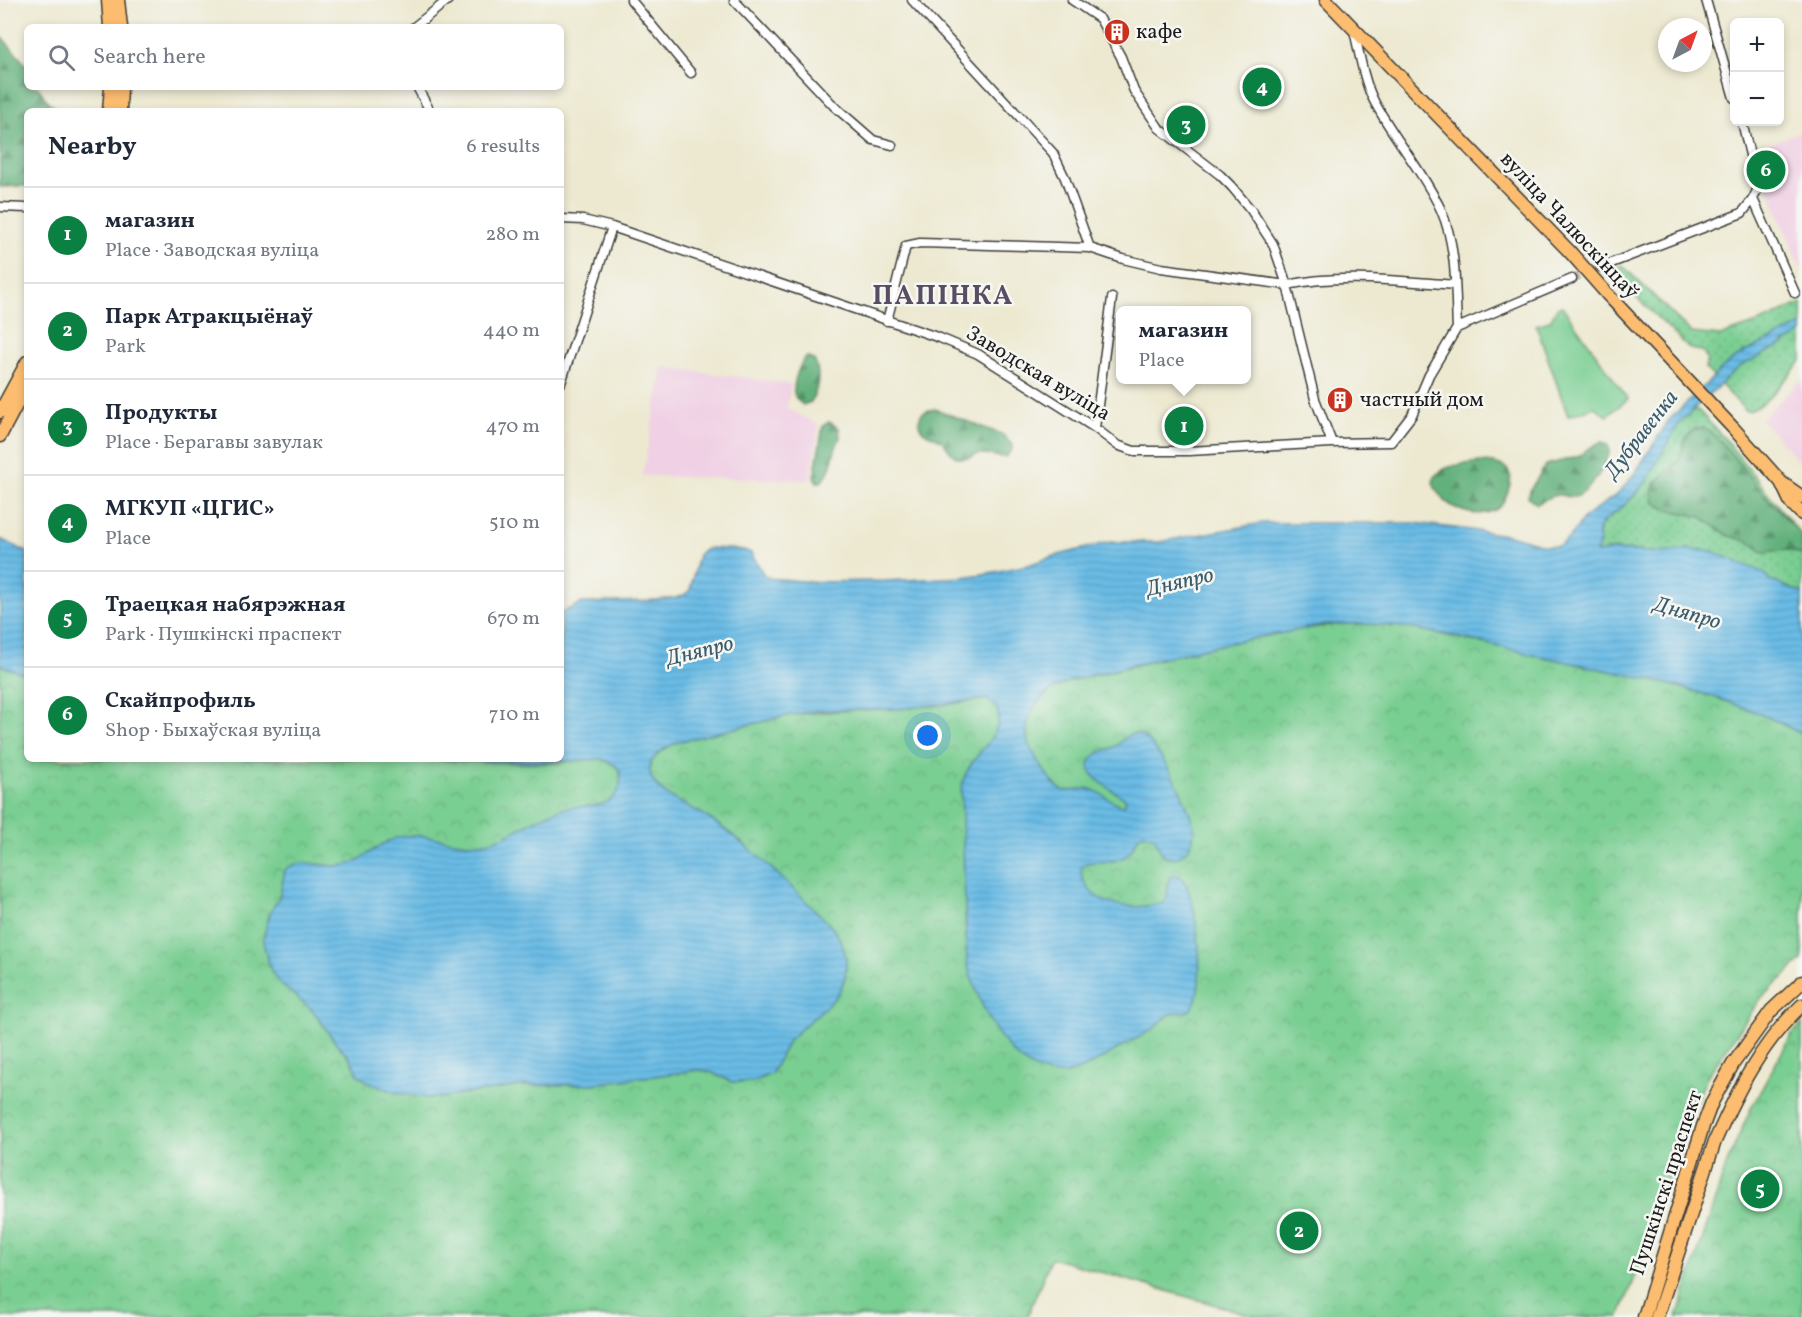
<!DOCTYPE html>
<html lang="en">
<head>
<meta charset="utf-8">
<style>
	body { margin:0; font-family:Vollkorn,serif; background:#f2f2f3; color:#1f2937 }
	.controls { position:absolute; right:18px; top:18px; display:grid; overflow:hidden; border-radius:9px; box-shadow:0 3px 9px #0003 }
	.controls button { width:54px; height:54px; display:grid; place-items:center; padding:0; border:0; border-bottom:2px solid #e0e1e3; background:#fff; color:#1f2937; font:30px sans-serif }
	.compass { position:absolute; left:1658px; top:18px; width:54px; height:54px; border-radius:50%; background:#fff; box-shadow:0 3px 9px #0003; rotate:41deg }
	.you { position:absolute; left:928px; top:736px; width:21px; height:21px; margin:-15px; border:4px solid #fff; border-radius:50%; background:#1a73e8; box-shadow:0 0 0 9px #1a73e833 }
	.badge { display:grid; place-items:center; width:39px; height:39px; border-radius:50%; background:#0b8043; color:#fff; font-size:20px; font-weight:700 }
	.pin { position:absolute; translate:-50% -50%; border:3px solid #fff; box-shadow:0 2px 6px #0006 }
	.popup { position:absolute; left:1116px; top:306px; width:135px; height:78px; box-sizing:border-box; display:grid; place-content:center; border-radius:9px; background:#fff; filter:drop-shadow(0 2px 4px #0005); font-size:20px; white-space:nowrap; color:#747a83 }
	.popup b { font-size:22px; color:#1f2937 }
	.popup::after { content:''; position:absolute; left:50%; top:100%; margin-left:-12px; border:12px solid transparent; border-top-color:#fff }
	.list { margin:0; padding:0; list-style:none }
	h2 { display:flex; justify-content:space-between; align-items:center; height:78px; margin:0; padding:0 24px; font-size:26px }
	h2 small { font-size:20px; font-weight:400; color:#747a83 }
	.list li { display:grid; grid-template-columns:39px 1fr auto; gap:18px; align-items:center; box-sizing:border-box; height:96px; padding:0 24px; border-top:2px solid #e0e1e3 }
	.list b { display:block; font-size:22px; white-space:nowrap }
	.list p { margin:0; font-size:20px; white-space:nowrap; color:#747a83 }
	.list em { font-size:20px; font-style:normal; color:#747a83 }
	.icon { flex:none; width:33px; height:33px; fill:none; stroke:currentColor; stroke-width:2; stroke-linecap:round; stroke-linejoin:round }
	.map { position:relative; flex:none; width:1802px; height:1317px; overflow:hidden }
	.search { position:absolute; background:#fff; box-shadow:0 3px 9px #0003; left:24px; top:24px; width:540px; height:66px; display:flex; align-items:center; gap:15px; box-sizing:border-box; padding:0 21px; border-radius:9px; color:#747a83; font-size:22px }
	.panel { position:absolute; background:#fff; box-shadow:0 3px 9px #0003; left:24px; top:108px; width:540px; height:654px; border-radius:9px }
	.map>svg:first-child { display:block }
	.built { fill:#f0d0e4 }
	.grass { fill:url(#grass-dots); stroke:#4a7557; stroke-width:1.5 }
	.forest { fill:url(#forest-firs); stroke:#3f664c; stroke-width:1.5 }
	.park { fill:url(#park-crowns); stroke:#4a7557; stroke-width:1.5 }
	.pitch { fill:#79ce92; stroke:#4a7557; stroke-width:1.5 }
	.water { fill:url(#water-rules); stroke:#426c80; stroke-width:1.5 }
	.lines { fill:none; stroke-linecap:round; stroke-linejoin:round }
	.minor-tunnel { stroke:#c3c0ad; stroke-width:8; stroke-dasharray:8 4; stroke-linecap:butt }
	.minor-casing { stroke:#3b3b37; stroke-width:11 }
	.primary-casing { stroke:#3b3b37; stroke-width:15 }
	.minor { stroke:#fff; stroke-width:8 }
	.primary { stroke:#fcbd6f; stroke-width:12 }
	.primary-bridge-casing { stroke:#3b3b37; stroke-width:15; stroke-linecap:butt }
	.primary-bridge { stroke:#fcbd6f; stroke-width:12 }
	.labels { text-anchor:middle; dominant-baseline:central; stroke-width:5; stroke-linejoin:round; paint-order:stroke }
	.poi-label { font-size:21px; fill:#1c1c1c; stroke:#f6f6f2; text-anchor:start }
	.street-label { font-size:21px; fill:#1c1c1c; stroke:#f6f6f2 }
	.water-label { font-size:22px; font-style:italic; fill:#3b5c6c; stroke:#f6f6f2 }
	.district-label { font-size:27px; font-weight:bold; letter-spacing:1.5px; fill:#584e64; stroke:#f6f6f2 }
</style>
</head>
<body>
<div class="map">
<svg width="1802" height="1317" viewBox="0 0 1802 1317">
	<defs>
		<pattern id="grass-dots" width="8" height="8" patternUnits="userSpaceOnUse" patternTransform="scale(1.5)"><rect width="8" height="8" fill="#79ce92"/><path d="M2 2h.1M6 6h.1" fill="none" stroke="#68b07d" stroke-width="1.8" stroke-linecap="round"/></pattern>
		<pattern id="forest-firs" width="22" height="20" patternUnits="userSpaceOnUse" patternTransform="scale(1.5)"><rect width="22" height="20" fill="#62b17c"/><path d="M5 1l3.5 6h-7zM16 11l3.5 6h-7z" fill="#508f65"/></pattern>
		<pattern id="park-crowns" width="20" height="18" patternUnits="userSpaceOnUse" patternTransform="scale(1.5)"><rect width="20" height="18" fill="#79ce92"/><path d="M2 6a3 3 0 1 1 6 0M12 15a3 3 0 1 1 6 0" fill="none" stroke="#68b07d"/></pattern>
		<pattern id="water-rules" width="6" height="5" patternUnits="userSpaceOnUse" patternTransform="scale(1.5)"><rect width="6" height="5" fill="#69bbe5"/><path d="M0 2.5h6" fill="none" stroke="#5aa0c4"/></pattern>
	</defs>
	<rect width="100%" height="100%" fill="#f6f6f2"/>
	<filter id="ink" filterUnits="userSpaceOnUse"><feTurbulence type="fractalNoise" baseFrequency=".0167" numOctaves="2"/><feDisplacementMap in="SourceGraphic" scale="12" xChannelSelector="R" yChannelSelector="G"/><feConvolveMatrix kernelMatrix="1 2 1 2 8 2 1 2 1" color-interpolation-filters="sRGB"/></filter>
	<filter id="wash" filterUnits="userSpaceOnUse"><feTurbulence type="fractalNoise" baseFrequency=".008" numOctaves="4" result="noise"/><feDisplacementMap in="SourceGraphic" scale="24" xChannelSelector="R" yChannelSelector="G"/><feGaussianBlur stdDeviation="1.35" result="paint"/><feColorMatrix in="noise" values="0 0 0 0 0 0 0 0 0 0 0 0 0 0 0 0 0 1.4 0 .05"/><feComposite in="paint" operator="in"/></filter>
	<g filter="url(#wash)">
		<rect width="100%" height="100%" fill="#ede9d1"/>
		<path class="built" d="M1802,131V271L1762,173L1754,149Z
			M663,367L791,384L787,408L819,425L810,480L642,476Z
			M1802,380V465L1761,419Z"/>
		<path class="grass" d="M1622,265L1692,333L1720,336L1763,321L1802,303V360C1790,373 1763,411 1746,411L1705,368L1707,359L1702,351L1690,349L1608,270Z
			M1696,408L1725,439L1802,536V593L1771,581L1764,573L1743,565L1689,549L1664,553L1615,550L1596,553L1600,542C1590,522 1626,506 1637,493C1654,473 1661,445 1678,424C1683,418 1690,413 1696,408Z"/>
		<path class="forest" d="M0,35L27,66V87H38L49,103L61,111H27V186L0,187Z
			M807,357L814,360C821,373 818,389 811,402L803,405C799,402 795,399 794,393C793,383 799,363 807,357Z
			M935,409L1003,435L1012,445V450L1005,457C997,458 990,454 982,454C974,454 968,460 959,458C951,456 948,448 943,442C935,434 914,434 920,417C922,411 929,410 935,409Z
			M829,422L839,428L840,438C831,454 834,470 821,482H817L814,477L823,426Z
			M1697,428H1704L1718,438L1764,494L1802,535V555L1789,550L1762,552L1748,541L1729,536L1701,517L1666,509L1655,503C1652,498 1651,494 1653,489C1657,477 1671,470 1678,460C1684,448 1683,434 1697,428Z
			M1600,442C1626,442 1590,492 1578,496C1571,499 1565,495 1559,495C1551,495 1543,501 1537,504L1528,497L1531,488L1546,465L1580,456L1586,450Z
			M1481,462C1501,462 1517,468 1508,491C1506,498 1501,507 1495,510C1471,521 1439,505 1433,482C1437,464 1466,464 1481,462Z"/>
		<path class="park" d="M1343,624H1390L1412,628L1650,679L1710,695L1758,712L1802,734V960L1761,998L1708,1076L1688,1117L1641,1263L1619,1317H1258L1051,1258L1027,1317H0V665L27,675V759H410L470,762L560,763L790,715C857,707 924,711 990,698C1108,677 1223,636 1343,624Z
			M1802,1024V1317H1677L1727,1163L1751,1108L1792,1034Z"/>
		<path class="pitch" d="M1562,306L1628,399L1607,416L1595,407L1568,416L1536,325L1550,321L1557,308Z"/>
		<path class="water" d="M1802,325V332L1797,337L1739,367L1679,423L1646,482L1628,502L1602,523L1598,531V537L1600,542L1596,553L1615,550L1664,553L1689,549L1712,551L1764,573L1771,581L1802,593V734C1720,689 1629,676 1539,656C1475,642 1410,622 1344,624C1321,624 1300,630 1277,634C1225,643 1173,655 1122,668C1103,673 1078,677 1061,685C1036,696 1017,725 1032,751C1038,761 1054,790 1065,791C1075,792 1083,786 1093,790C1104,794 1112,803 1123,806L1126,802L1125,799C1114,790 1072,771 1097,754C1102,750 1109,750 1114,747C1122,743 1126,732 1137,734C1156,737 1191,807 1193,826C1195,836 1192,844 1186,851C1180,858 1173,859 1165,856L1161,852L1154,837L1144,833L1140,835C1136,840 1134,847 1130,852C1121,864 1100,861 1087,863C1080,867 1080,872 1083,879C1095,909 1136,910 1163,903C1171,896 1165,886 1170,877L1173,875L1180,876C1198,892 1207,991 1192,1008C1186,1016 1179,1010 1171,1014C1166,1016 1162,1021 1158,1025C1150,1032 1140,1037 1130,1042C1110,1053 1088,1070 1065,1074C1011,1081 979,1005 967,963L961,790C963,778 967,769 975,759C987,743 1003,730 997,708L987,699L898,709L817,711L790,715L678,742C662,749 641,761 654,782C665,799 691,806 707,817C744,841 777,873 809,904C820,915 834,927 841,942C850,961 847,982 835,998L789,1040L771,1074L753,1082H732L710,1072L700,1070L592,1084L521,1086L445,1097L428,1098L397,1093L368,1082L359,1075L350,1058L335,1042L317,1016L308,1006L280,984L271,971L264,947V935L270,913L280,895L285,870C301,857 319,866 338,866C363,865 376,842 400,837C426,831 450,844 477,843C508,842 531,817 561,809C576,805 599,809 610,800C619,793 622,782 620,771L615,765L602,759L536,763L410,759H561V613L582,603L645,601L676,598L684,595L690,590L698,555L703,550L710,548L744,550L751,553L764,575L770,578L813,582L885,581L963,577L989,573L1028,565L1051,557L1110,542H1159L1263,523H1415L1509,535L1543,545L1559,546L1569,538L1585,517L1620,492L1635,473L1669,420L1729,362L1747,351Z
			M0,539L27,552V675L0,665Z"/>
	</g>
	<g filter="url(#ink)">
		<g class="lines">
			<path class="minor-tunnel" d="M1572,279L1601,267"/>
			<defs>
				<path id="minor" d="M631,0L691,73
					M734,0L834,106L873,140L892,145
					M912,0L1053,153L1065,178L1090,248
					M1072,0L1100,19L1121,57L1134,91L1159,128L1220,175L1232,187L1251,210L1273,244L1287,285L1315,399L1332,443L1391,442L1412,415L1429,375L1457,328
					M1706,0L1734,98
					M414,27L448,0
					M1354,30C1359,52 1364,82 1374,101C1394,139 1423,171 1441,210C1457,246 1455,289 1457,328
					M417,87L430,111
					M1753,199L1795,293
					M0,207L27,208
					M561,219L583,220L612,227L940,338L978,354L1095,428L1117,445L1134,451H1189L1332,443
					M1601,267L1742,213L1753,199L1758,188L1742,122
					M887,321L906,246L920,243L1090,248L1123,259L1161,268L1287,285C1342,273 1399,281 1455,285
					M1457,328L1572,279
					M561,383L612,227
					M1095,428L1112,298"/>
				<path id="primary" d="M108,0L110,27
					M118,0L121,27
					M1326,0L1570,252
					M109,111L111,87
					M120,111L121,87
					M1608,295L1734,429L1781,482L1791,503L1802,514
					M0,412L27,362
					M0,436L27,385
					M1782,483L1802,497
					M1644,1317L1703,1126L1712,1102L1733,1064L1771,1011L1802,982
					M1657,1317L1715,1141C1737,1091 1762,1042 1802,1005"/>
			</defs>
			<use href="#minor" class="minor-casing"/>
			<use href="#primary" class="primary-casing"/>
			<use href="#minor" class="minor"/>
			<use href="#primary" class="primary"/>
			<defs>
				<path id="primary-bridge" d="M1570,252L1608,295"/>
			</defs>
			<use href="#primary-bridge" class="primary-bridge-casing"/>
			<use href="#primary-bridge" class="primary-bridge"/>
		</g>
	</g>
	<defs>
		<symbol id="building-disc" viewBox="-11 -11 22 22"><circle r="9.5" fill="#c8321e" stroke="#f6f6f2"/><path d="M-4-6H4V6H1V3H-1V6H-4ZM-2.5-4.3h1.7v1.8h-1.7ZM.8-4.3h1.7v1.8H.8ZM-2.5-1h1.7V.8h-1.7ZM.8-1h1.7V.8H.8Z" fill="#fff"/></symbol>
	</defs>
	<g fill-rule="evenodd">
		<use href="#building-disc" x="1102" y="17" width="30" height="30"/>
		<use href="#building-disc" x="1325" y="385" width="30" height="30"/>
	</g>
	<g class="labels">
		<g class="poi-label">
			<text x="1136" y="32">кафе</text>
			<text x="1360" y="400">частный дом</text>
		</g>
		<g class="street-label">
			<text transform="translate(1569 226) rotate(47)">вуліца Чалюскінцаў</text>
			<text transform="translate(1038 374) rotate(31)">Заводская вуліца</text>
			<text transform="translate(1667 1183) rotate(-72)">Пушкінскі праспект</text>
		</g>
		<g class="water-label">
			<text transform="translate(1642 435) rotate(-52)">Дубравенка</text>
			<text transform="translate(1180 583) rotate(-13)">Дняпро</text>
			<text transform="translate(1687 614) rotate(16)">Дняпро</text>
			<text transform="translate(700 652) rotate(-14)">Дняпро</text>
		</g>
		<g class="district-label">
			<text x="943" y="297">ПАПІНКА</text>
		</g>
	</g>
</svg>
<div class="controls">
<button>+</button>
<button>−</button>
</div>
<svg class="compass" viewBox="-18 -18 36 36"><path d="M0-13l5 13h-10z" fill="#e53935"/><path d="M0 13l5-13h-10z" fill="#747a83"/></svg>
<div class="you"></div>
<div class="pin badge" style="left:1184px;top:426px">1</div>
<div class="popup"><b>магазин</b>Place</div>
<div class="pin badge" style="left:1299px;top:1231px">2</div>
<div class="pin badge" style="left:1186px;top:125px">3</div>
<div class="pin badge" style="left:1262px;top:87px">4</div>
<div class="pin badge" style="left:1760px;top:1189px">5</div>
<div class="pin badge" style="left:1766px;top:170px">6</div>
<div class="search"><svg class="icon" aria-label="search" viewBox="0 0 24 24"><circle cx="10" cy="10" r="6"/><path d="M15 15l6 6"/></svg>Search here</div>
<section class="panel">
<h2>Nearby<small>6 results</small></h2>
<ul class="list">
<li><span class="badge">1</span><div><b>магазин</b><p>Place · Заводская вуліца</p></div><em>280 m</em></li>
<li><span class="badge">2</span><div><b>Парк Атракцыёнаў</b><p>Park</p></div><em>440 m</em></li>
<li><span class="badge">3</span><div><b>Продукты</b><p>Place · Берагавы завулак</p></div><em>470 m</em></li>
<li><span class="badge">4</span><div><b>МГКУП «ЦГИС»</b><p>Place</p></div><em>510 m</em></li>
<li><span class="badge">5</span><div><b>Траецкая набярэжная</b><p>Park · Пушкінскі праспект</p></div><em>670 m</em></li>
<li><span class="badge">6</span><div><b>Скайпрофиль</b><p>Shop · Быхаўская вуліца</p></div><em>710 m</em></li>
</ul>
</section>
</div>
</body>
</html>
